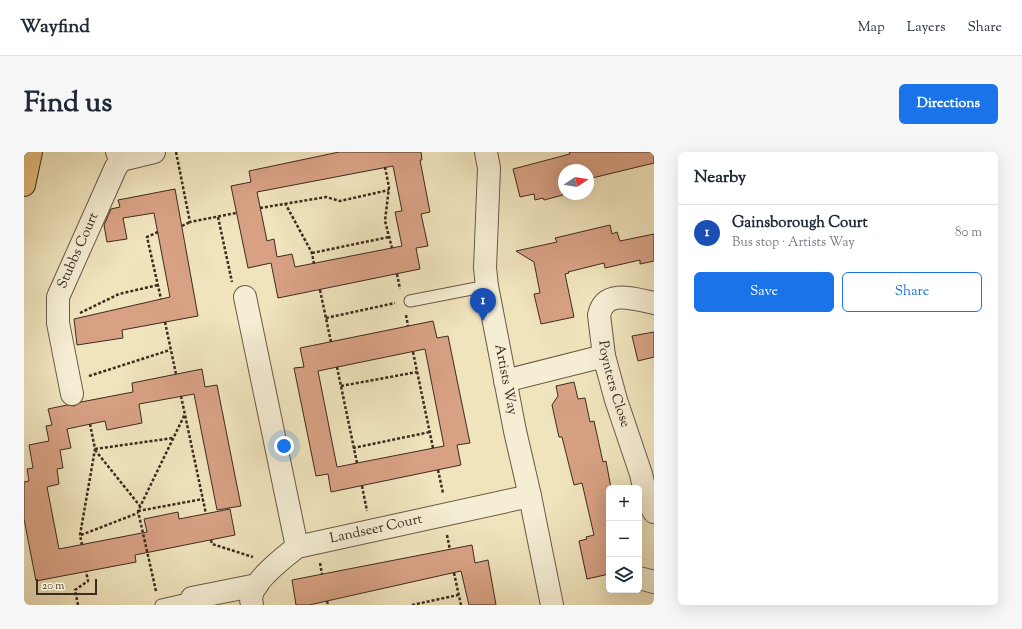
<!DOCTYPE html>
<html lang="en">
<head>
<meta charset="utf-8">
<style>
	body { margin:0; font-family:"Sorts Mill Goudy",serif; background:#f6f6f7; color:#1f2937 }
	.controls { position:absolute; right:12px; bottom:12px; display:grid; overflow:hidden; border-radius:6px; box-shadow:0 4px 16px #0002 }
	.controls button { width:36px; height:36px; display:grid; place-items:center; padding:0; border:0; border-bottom:1px solid #e0e1e3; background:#fff; color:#1f2937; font:20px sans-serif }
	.compass { position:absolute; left:534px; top:12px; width:36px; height:36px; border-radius:50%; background:#fff; box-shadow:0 4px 16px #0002; rotate:78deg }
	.scale { position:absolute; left:12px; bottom:10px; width:61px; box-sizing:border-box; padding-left:4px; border:2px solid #3d2b20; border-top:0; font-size:11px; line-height:14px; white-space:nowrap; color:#3d2b20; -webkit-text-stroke:3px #f5edd4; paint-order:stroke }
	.you { position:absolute; left:260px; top:294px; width:14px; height:14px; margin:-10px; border:3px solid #fff; border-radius:50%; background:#1a73e8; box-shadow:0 0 0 6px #1a73e833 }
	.badge { display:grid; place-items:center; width:26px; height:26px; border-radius:50%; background:#1a73e8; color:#fff; font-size:13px; font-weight:700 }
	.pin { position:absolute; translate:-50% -33px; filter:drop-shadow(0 1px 2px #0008) }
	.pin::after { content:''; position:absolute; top:21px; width:14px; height:12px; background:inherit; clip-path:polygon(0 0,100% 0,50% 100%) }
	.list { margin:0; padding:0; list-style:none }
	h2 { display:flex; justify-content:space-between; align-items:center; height:52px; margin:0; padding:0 16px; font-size:17px }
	h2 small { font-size:13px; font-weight:400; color:#747a83 }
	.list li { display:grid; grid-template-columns:26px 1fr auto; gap:12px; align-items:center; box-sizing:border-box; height:56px; padding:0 16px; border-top:1px solid #e0e1e3 }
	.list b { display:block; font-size:15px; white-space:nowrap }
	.list p { margin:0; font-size:13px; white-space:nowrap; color:#747a83 }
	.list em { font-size:13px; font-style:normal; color:#747a83 }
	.actions { display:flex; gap:8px; padding:12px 16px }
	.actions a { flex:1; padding:9px 0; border:1px solid #1a73e8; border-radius:6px; text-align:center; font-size:14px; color:#1a73e8 }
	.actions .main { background:#1a73e8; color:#fff }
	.icon { flex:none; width:22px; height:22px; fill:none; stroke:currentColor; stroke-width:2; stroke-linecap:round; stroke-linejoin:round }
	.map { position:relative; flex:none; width:630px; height:453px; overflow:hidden; border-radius:6px }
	header { display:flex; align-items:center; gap:24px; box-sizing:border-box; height:56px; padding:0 20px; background:#fff; border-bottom:1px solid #e0e1e3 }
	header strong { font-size:19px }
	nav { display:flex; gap:22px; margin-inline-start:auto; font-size:14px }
	.intro { display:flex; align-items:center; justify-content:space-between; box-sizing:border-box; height:96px; padding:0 24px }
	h1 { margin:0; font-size:28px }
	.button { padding:10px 18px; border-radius:6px; background:#1a73e8; color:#fff; font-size:14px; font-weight:700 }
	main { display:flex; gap:24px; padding:0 24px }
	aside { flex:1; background:#fff; border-radius:6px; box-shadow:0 4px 16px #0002 }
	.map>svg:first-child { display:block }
	.building { fill:#d8a184; stroke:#3d2b20; fill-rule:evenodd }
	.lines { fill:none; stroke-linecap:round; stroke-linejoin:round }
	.service-casing { stroke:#6a5947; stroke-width:13 }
	.minor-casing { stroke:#6a5947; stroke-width:24 }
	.primary-casing { stroke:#3d2b20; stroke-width:24 }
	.path { stroke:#3d2b20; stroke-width:2.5; stroke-dasharray:3 2; stroke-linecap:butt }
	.service { stroke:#f5edd4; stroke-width:11 }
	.minor { stroke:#f5edd4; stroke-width:22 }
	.primary { stroke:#e8c27e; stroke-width:22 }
	.labels { text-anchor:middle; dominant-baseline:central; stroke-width:4; stroke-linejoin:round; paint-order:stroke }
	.street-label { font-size:14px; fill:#3d2b20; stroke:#f5edd4 }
</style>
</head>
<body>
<header>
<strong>Wayfind</strong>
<nav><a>Map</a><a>Layers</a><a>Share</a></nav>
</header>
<div class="intro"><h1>Find us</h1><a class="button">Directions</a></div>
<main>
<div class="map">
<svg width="630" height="453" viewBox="0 0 630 453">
	<rect width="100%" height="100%" fill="#f0e4bd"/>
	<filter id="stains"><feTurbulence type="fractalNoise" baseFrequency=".005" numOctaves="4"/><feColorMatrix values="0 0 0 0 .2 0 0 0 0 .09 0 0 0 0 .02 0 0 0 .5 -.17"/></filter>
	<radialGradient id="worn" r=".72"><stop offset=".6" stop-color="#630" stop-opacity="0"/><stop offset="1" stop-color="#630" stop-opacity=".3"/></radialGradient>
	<path class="building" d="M315,0H397L398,8H396L406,60L397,62L404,94L392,96L396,117L254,146L247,111L224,116L207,34L227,30L225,19ZM369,14L378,59L371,60L378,94L271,115L268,102L253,105L250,87L243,89L233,40Z
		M545,0H630V11L564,27V18H540V33L537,34L539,43L520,48L519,46L511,48L510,42L496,45L489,17L546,2Z
		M151,37L174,164L98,178L99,186L53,193L50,167L146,145L130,61L99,66L103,87L83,90L80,73L87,57L96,55L94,48Z
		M586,73L588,82L593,80L596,89L630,82V109L616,112V108L581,116L580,111L544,120L545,121L541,122L550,165L517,172L510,142L516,141L510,110L492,99L533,90L531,86Z
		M409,169L413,186L424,184L446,291L433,293L437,313L307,340L304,322L292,324L270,216L280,215L276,196ZM401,197L420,294L313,315L294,219Z
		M630,180V205L614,209L608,184Z
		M178,217L181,235L193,233L217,354L193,358L170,242L115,252L118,271L83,278L81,269L43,277L47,296L36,298L39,316L33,317L35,332L23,335L35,397L123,380L120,367L154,360L155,367L206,357L211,383L111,403L112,410L12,429L0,367V330L5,329L3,317L9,316L5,293L25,289L22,274L28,273L24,257L43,253L50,254L57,250L109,240L108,231Z
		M550,230L554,247L561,246L566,270L570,269L579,310L582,309L587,336H585V422L563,427L555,389L563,387L562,385L570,383L558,331L550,333L538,285H535L528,253L534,244L532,234Z
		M448,393L451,411L464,408L472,453H445L437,419L285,453H272L268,428Z"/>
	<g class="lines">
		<defs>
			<path id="service" d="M386,149L463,134
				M137,453L168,446"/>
			<g id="minor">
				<path id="s1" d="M462,0L465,16L461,116L463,134L491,279L506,344L528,453"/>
				<path d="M97,8L130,0"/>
				<path d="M221,145L273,395"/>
				<path id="s2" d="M630,151C611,147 581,136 575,163L580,204L592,248L617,322L622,344L630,360"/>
				<path d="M481,229L580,204"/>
				<path id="s3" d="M48,242L34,171V145L92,15L97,8L93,0"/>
				<path d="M615,426L630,430"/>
				<path d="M168,446L233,433"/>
				<path id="s4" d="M228,453C228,451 227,449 227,447C228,430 260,405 273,395L506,344"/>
			</g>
			<path id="primary" d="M0,33L7,0"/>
		</defs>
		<use href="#service" class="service-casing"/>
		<use href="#minor" class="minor-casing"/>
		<use href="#primary" class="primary-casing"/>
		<path class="path" d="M152,0L166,70L212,61
			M361,15L365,35L361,69L368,96
			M261,51L288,101L290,112
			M236,56L302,45L316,49L365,38
			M194,65L208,130
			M158,74L166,70
			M134,80L123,85L137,147
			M288,101L365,85
			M373,122L376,137
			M296,138L307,190
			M56,161L95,142L134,133
			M382,163L384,174
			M302,166L371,151
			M141,170L152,222
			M389,200L409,296
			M313,215L333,311
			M65,224L146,198
			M317,234L393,220
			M157,244L182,362
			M329,296L406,280
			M71,297L149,286
			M71,298L116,354
			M414,318L419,341
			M338,334L343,359
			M114,359L179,347
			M57,383L114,361
			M423,383L426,398
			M187,388L188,392L229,405
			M58,393L56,383L71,297L66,272
			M296,411L298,422
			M430,421L437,453
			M132,439L114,359L161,262
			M303,449L304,453
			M54,453L51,438L64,429L62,419
			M388,453L434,443"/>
		<use href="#service" class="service"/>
		<use href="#minor" class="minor"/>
		<use href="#primary" class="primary"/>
	</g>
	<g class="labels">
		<g class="street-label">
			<text stroke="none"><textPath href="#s3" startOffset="149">Stubbs Court</textPath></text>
			<text stroke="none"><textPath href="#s1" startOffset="230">Artists Way</textPath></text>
			<text stroke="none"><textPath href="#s2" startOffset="135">Poynters Close</textPath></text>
			<text stroke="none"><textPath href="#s4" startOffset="158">Landseer Court</textPath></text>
		</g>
	</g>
	<rect width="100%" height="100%" filter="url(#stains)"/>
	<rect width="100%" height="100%" fill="url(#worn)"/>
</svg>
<div class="controls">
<button>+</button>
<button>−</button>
<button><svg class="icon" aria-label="layers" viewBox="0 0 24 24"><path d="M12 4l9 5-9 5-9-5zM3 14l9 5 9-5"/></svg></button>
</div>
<svg class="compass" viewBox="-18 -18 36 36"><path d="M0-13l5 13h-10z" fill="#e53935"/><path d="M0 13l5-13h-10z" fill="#747a83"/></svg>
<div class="scale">20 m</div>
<div class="you"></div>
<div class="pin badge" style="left:459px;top:169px;background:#1a4fb4">1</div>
</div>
<aside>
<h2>Nearby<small></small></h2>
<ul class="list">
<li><span class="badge" style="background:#1a4fb4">1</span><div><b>Gainsborough Court</b><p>Bus stop · Artists Way</p></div><em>80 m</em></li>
</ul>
<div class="actions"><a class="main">Save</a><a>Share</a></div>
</aside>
</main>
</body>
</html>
